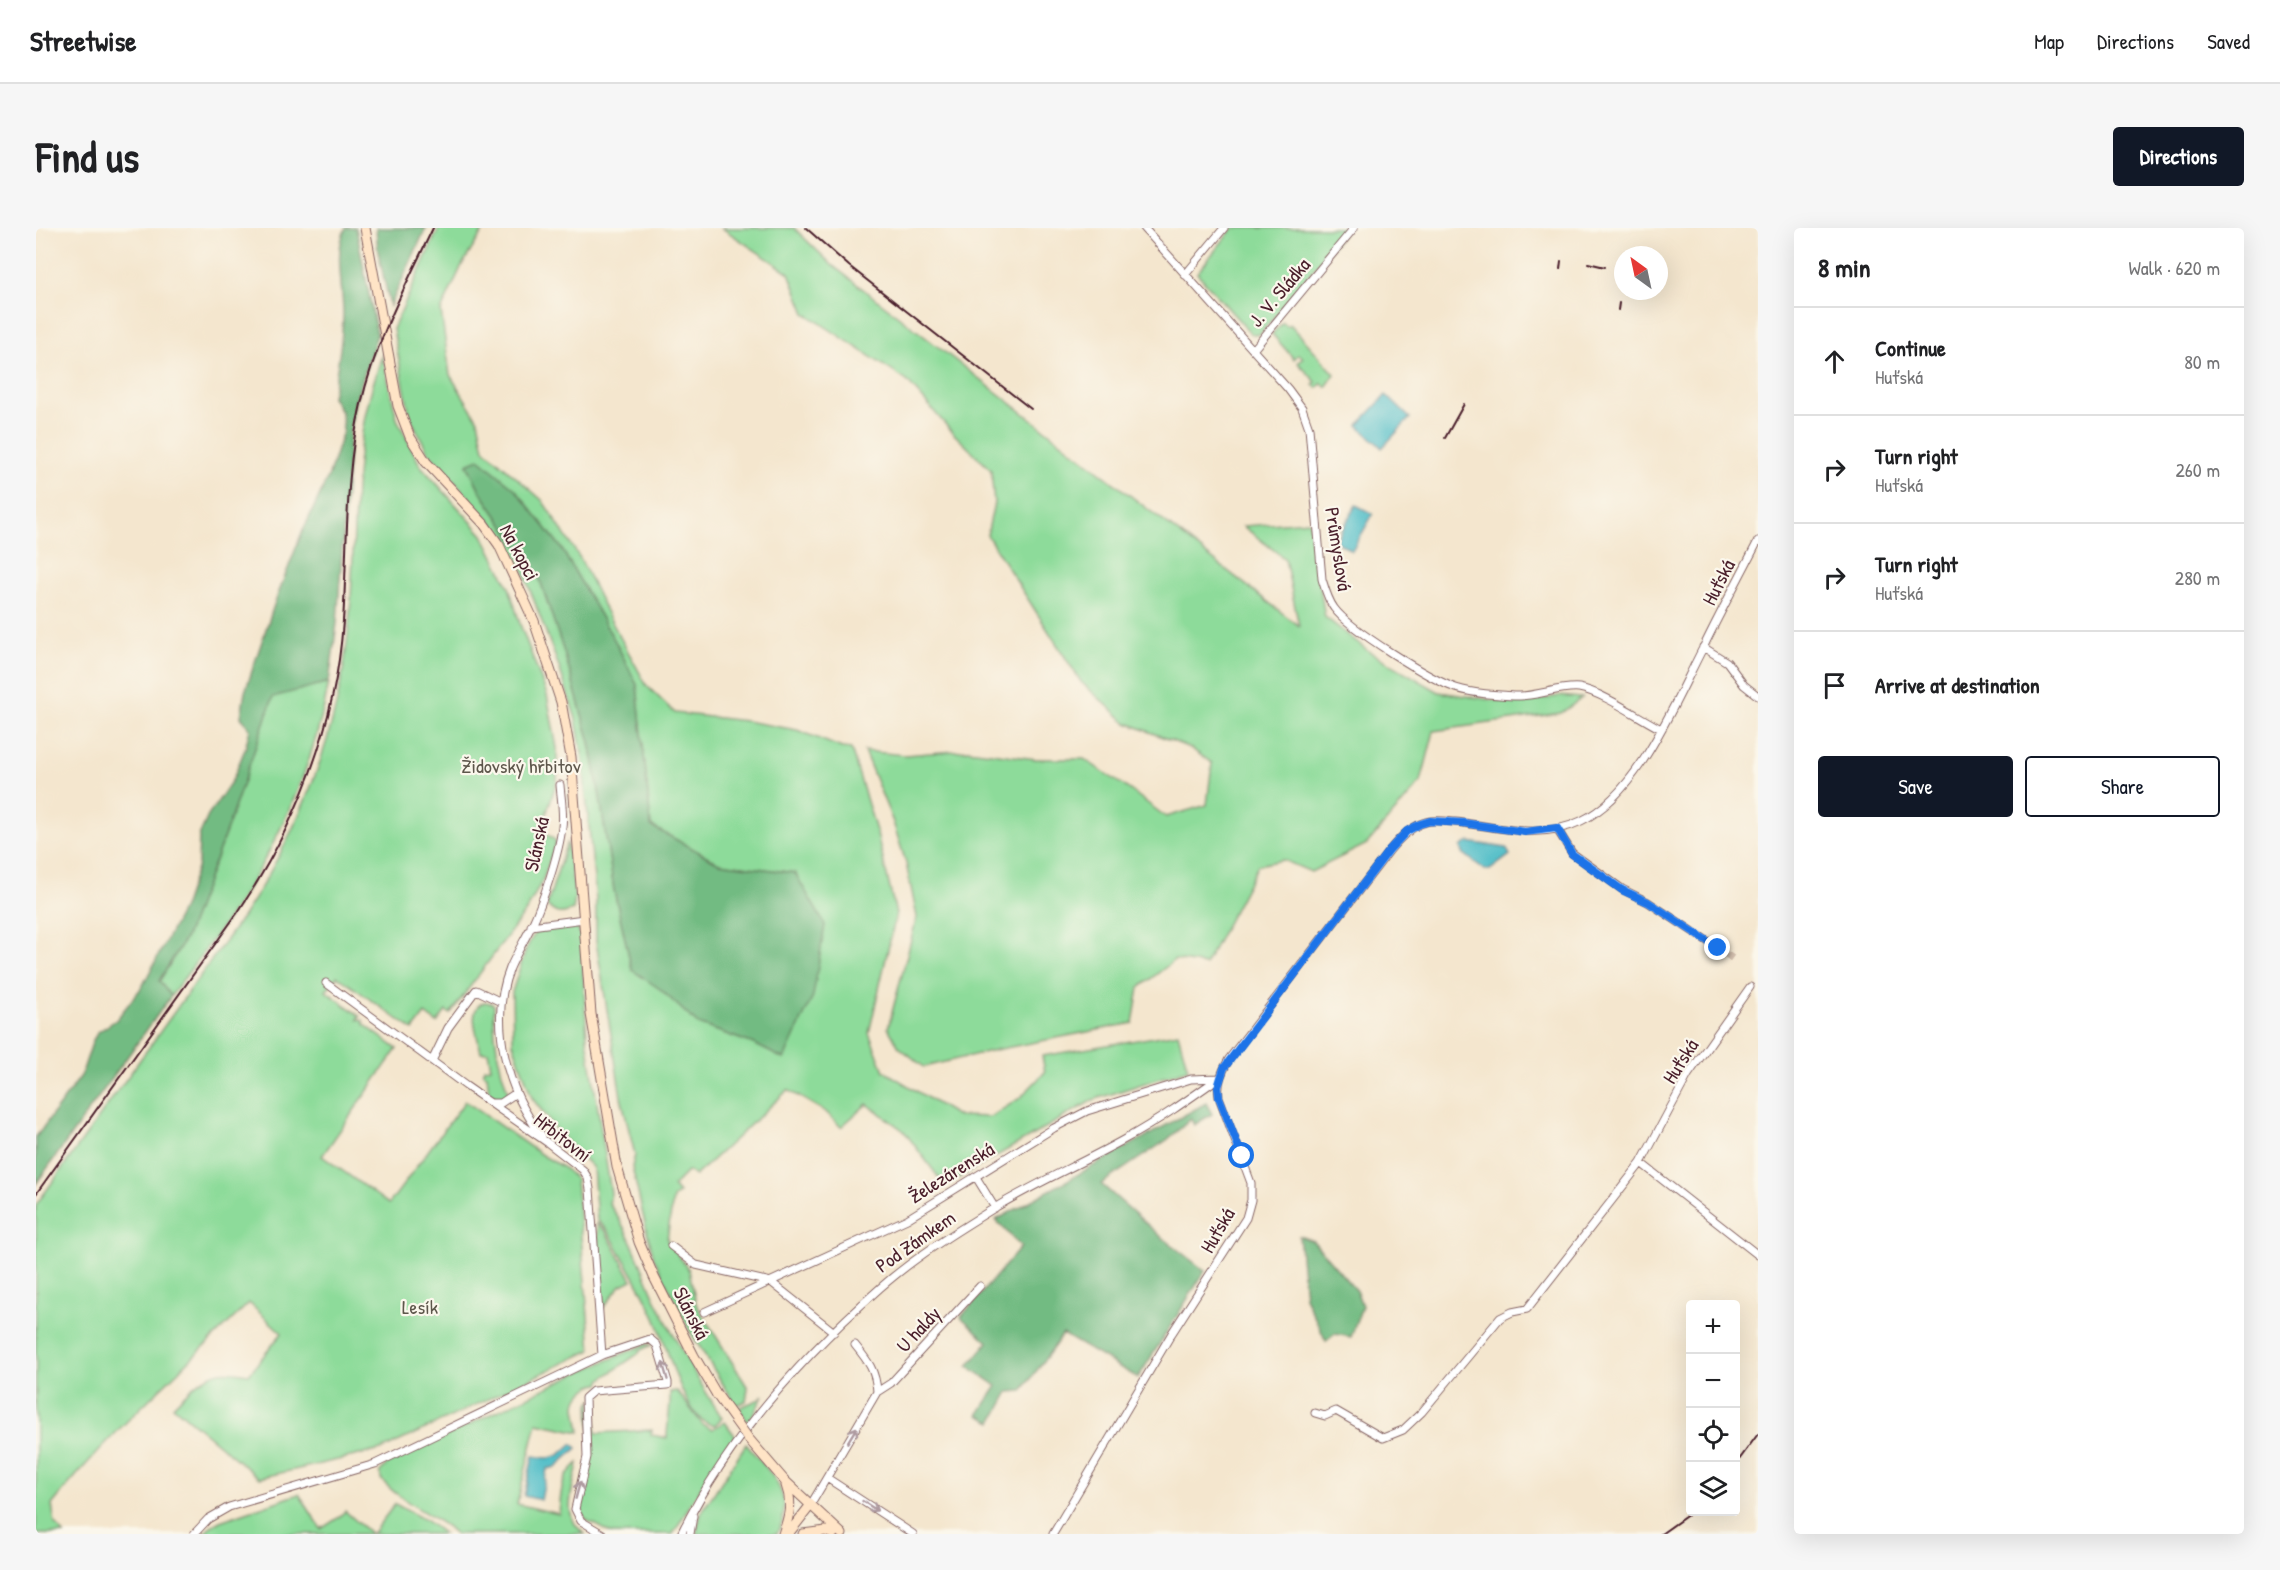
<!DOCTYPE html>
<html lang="en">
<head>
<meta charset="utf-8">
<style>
	body { margin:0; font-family:"Patrick Hand",sans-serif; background:#f6f6f6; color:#202124 }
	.controls { position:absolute; right:18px; bottom:18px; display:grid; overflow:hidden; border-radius:6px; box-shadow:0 6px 24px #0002 }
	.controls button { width:54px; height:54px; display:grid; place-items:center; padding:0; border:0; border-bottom:2px solid #e0e0e0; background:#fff; color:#202124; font:30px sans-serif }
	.compass { position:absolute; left:1578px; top:18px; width:54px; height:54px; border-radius:50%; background:#fff; box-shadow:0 6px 24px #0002; rotate:327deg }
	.stop { position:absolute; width:18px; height:18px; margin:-14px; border:4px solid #1a73e8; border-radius:50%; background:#fff }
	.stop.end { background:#1a73e8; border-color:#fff; box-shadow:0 2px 6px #0008 }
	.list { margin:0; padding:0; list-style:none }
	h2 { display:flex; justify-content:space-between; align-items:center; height:78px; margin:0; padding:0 24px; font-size:26px }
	h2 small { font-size:20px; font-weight:400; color:#757577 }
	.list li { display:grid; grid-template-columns:39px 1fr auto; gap:18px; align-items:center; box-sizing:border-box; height:108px; padding:0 24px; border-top:2px solid #e0e0e0 }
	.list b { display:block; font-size:22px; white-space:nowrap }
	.list p { margin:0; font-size:20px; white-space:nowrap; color:#757577 }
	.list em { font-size:20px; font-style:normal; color:#757577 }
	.actions { display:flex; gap:12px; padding:18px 24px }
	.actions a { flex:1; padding:14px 0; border:2px solid #111827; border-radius:6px; text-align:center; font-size:21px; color:#111827 }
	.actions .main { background:#111827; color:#fff }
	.icon { flex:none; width:33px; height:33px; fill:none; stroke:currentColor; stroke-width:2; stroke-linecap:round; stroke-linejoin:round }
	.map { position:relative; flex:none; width:1722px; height:1306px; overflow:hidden; border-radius:6px }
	header { display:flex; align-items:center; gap:36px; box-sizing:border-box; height:84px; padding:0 30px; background:#fff; border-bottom:2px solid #e0e0e0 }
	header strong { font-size:28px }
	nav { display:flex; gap:33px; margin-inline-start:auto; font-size:21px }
	.intro { display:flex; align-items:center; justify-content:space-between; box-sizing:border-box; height:144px; padding:0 36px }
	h1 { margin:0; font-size:42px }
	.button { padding:15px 27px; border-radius:6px; background:#111827; color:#fff; font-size:21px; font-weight:700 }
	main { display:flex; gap:36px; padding:0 36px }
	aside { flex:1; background:#fff; border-radius:6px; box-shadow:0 6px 24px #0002 }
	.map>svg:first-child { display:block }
	.green { fill:#8ddb9a; stroke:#6c7d62; stroke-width:1.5; fill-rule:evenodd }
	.forest { fill:#72bb82; stroke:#5e6d56; stroke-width:1.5 }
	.water { fill:#4fbdc7; stroke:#4c6e79; stroke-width:1.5 }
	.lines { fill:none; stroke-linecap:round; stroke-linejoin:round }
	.minor-tunnel { stroke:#d2bead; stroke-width:7; stroke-dasharray:7 3.5; stroke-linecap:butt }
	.minor-casing { stroke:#866564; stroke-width:9 }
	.secondary-casing { stroke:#866564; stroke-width:11 }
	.minor { stroke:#fff; stroke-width:7 }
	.secondary { stroke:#ffe4c6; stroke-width:9 }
	.rail { stroke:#4a1f2b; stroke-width:2 }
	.secondary-bridge-casing { stroke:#866564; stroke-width:11; stroke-linecap:butt }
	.secondary-bridge { stroke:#ffe4c6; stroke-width:9 }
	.oneway { stroke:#ae9aa0 }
	.route { stroke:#1a73e8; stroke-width:8 }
	.labels { text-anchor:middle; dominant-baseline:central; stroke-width:4.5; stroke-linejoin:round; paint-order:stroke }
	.street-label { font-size:20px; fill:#4a1f2b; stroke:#fbf7ec }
	.park-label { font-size:20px; fill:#5e574c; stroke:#fbf7ec }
</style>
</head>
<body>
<header>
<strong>Streetwise</strong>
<nav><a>Map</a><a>Directions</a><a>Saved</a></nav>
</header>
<div class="intro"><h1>Find us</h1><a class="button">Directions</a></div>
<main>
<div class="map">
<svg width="1722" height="1306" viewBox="0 0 1722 1306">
	<rect width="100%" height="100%" fill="#fbf7ec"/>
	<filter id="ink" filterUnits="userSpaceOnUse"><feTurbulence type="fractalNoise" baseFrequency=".0167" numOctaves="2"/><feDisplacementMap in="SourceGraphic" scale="12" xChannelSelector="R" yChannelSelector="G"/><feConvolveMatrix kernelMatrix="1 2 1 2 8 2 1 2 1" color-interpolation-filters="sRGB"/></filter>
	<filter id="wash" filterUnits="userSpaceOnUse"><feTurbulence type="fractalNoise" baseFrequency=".008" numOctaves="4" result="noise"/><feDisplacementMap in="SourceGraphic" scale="24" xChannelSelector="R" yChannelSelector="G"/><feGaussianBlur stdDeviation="1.35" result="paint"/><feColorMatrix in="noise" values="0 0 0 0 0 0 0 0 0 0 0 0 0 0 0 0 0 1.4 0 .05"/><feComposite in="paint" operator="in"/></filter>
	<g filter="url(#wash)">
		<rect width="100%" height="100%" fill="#f4e6ce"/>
		<path class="green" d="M403,0H449L426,37L405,83L414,147L442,192L448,221L506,272L544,330L572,387L611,458L639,485L710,493L761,502L806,520L815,521L841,606L860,686L833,805L848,843L921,888L955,889L984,870L1009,844L1006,828L1142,805L1152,841L1057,872L909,958L868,903L831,876L805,899L790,884L752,862L659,948L652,943L637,958L643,965L637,970L631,1012L653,1042L660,1076L712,1160L710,1173L700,1177L653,1102L618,1030L611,1004L596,939L599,927L585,869L560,713V672L546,526L540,491L523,439L484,335L465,305L392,224L374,189L357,101ZM443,231L479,261L524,318L579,413L601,457L615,598L683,635L759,645L748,831L718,816L662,796L624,761L596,741L578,662L564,569L554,514L528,424L503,349L446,266L431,237Z
			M686,0H758L796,37L1263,398L1249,331L1207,298L1273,293L1289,389L1334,424L1403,464L1463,473L1493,474L1523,468L1546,470L1525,485L1398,503L1385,554L1331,616L1275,644L1247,632L1222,637L1169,737L1139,732L1103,760L1097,795L959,822L888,839L863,819L852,800L881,689L870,635L857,594L828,523L869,527L932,522L1000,531H1048L1094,562L1130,589L1171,577L1176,535L1154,520L1091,495L1045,454L951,307L958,275L955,242L918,206L871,153L769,85L753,45Z
			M1197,0H1312L1224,106L1220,107L1215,106L1161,45Z
			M1247,94L1251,98L1254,96L1299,146L1290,159L1286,155L1281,160L1277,157L1280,154L1262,135L1267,130L1263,126L1258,131L1236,106Z
			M346,127L361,191L384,237L447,307L473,359L484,396L511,467L521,520V553L505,602L520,613L508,649L492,680L414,786L410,783L401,795L389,786L377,802L301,748L290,763L324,788L322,791L327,792L329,797L361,821L286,928L353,976L429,873L506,927L528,940L540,951L555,1122L345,1222L223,1250L137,1178C150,1165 165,1148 184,1144C192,1142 204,1145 213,1146L246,1105L213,1075C146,1142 74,1203 16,1277L19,1296L28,1306H0V977L207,688C266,599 304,502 313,396C319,333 316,269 326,206C330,178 338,153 346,127Z
			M293,454C281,520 256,584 222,643C197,687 165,727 135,768L123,754L150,709L192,598L237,468Z
			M531,614L539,670L537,682C525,687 519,687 511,677Z
			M540,697L545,708L551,811L575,965L573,976C594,1004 604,1036 618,1068C638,1110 661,1151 686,1190L679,1197C650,1198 631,1118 622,1097C609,1064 589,1034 572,1003L561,992L557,940L521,903L496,870L477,815L476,764L490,721L501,701Z
			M448,774L455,775L458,777C457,807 462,836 472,864V867L464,871L453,866L451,847L447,846L448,840L455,839L452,824H445C442,809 430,781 448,774Z
			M561,995L570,1004L596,1052L584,1058L567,1080Z
			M610,1116L615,1117L603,1123V1125L566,1151L564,1156C554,1156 540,1167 540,1179C541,1187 543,1196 544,1204L501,1195L481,1276L523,1286C525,1264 524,1250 542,1235C538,1260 523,1288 549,1306H420C397,1286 365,1275 345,1251L344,1244L351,1236L539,1146Z
			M641,1163L667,1197L676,1201L689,1194L700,1209L667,1256L637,1306H576L552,1293L546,1287L543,1279L544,1266L555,1226L553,1176L556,1172L555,1186H559L560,1205L616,1202L615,1207L631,1210C631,1194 635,1180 634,1164Z
			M727,1167L720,1182L712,1194L702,1180L724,1171Z
			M710,1216C733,1244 762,1267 741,1306H660L665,1285Z
			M263,1266L285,1301L302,1290L309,1283L335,1306H168L175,1298L184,1293Z
			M359,1276L389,1292L408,1306H336Z"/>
		<path class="forest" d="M310,0H320L341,107L319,174L314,203L301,395L293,454L237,469L192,598L150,709L123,753L135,768L0,956V909L45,848L57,812L62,804L80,792L106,759L147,680L162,637L163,608L172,588L197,551L209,521L214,501L205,489L209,464L239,374L265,307L293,247L307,203L306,185L296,169C301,143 306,116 307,89C308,63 297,23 310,0Z
			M340,0H390L354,78L342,24Z
			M443,231L479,261L524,318L579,413L601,457L615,598L683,635L759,645L789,697L777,768L748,831L718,816L662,796L624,761L596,742L578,662L564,569L554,514L528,424L503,349L446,266L431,236Z
			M1170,875L1176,886L1158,897L1155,891L1131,912L1065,956L1128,1011L1169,1043L1102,1150L1027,1106L986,1163L973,1164L956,1194L942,1187L961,1158L932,1138L952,1114L925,1089L985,1019L960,992Z
			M1263,1008L1277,1013L1321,1064L1326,1078L1315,1109L1299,1106L1290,1113L1269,1069Z"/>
		<path class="water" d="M1350,167L1374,190L1346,220L1322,197Z
			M1320,277L1337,286L1316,323L1300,313Z
			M1432,614L1470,620L1474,627L1454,642H1449L1427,625L1425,619Z
			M536,1216L541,1220L520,1239L511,1241L505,1272L488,1268L497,1228C518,1232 520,1231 536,1216Z"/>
	</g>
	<g filter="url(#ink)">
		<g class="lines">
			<path class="minor-tunnel" d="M1682,720L1697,731"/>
			<defs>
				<path id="minor" d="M1108,0L1252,161L1266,180L1273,200L1286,351C1289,361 1292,372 1298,380C1313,401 1395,452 1420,460C1439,466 1460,467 1479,468C1500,469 1524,458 1543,460C1566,464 1602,489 1625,501
					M1149,47L1188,0
					M1217,122L1318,0
					M1667,419L1691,434L1708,457L1722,468
					M1521,601L1536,625L1586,661L1612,674L1682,720
					M495,698L548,691
					M290,755L430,858L512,915L547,942L552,950L554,961L566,1127
					M396,833L412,800L440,762L465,774
					M456,875H465L480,865
					M506,908C471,863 452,795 474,740C480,726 488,713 495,699C507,674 523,626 526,599C528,586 525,570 524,557
					M1605,935L1722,1027
					M940,949L959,980
					M635,1018L660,1037L735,1054L798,1104
					M668,1084L871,991L1018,900L1051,883L1155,851L1182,850
					M841,1164L855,1155L944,1058
					M1279,1185L1289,1188L1300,1183L1347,1210L1367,1202L1386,1184L1464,1090L1476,1084L1491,1081L1605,935L1652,847L1714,759
					M791,1250L877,1306
					M774,1278L841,1164C840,1143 832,1133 819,1117
					M158,1306L172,1291L193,1279L339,1236L566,1127L614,1111L621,1117L632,1154V1157L557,1163L549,1170L551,1229L539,1281L545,1293L567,1306
					M645,1306C691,1212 766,1129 844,1060C879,1029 921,1003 960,979C1002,954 1046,935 1089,911C1122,893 1153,871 1184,849
					M654,1306L657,1288
					M1017,1306L1136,1105L1210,990L1215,972V955L1183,869C1181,854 1186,844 1193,831L1353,623C1362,612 1371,602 1384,596C1395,591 1408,593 1419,594C1461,598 1504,613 1545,593C1603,566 1639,473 1668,418C1685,383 1704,348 1722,313"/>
				<path id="secondary" d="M329,0L362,178L374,209L390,234L448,296L463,317L498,393L525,474L535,529L555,786L581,939L603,1014L618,1049L658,1128L681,1167
					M748,1252L806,1306
					M747,1306C753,1289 757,1275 750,1257
					M752,1306L774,1278
					M767,1306L790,1303L797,1306"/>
			</defs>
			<use href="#minor" class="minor-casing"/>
			<use href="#secondary" class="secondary-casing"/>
			<use href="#minor" class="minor"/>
			<use href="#secondary" class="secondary"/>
			<path class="rail" d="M770,0L813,38L995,181
				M1552,35L1569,39
				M1524,41L1525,33
				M1582,82L1583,75
				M1409,210L1428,176
				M0,966L202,684C260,597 300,499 307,393C312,322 308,247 325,176C339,114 370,57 397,0
				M1700,1236L1722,1206
				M1625,1306L1656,1284"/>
			<defs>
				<path id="secondary-bridge" d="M681,1167L712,1210L748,1252"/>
			</defs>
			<use href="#secondary-bridge" class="secondary-bridge-casing"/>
			<use href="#secondary-bridge" class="secondary-bridge"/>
		</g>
		<defs><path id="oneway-shaft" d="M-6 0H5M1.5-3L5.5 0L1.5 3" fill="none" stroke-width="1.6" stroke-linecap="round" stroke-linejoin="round" transform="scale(1.5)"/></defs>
		<g class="oneway">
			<use href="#oneway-shaft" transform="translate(629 1143) rotate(-106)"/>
			<use href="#oneway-shaft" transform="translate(816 1207) rotate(-59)"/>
			<use href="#oneway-shaft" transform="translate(542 1262) rotate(-75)"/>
			<use href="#oneway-shaft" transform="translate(834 1278) rotate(33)"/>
		</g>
	</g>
	<g class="lines" filter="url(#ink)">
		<path class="route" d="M1206,928L1183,869L1182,859L1188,840L1353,622L1371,603L1384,596L1394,593L1427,595L1489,604L1521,600L1536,626L1586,662L1612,674L1682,720"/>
	</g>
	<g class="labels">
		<g class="street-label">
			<text transform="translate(1243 64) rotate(-50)">J. V. Sládka</text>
			<text transform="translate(1303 321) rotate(81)">Průmyslová</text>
			<text transform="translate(484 324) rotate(62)">Na kopci</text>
			<text transform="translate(1682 354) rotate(-63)">Huťská</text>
			<text transform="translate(500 616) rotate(-78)">Slánská</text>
			<text transform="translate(1644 833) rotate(-58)">Huťská</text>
			<text transform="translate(527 909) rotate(38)">Hřbitovní</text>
			<text transform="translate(915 944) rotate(-32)">Železárenská</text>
			<text transform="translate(1181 1002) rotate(-60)">Huťská</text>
			<text transform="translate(879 1013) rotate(-35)">Pod Zámkem</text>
			<text transform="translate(656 1085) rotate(63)">Slánská</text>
			<text transform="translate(882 1101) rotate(-47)">U haldy</text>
		</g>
		<g class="park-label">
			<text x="485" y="537">Židovský hřbitov</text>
			<text x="384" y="1078">Lesík</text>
		</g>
	</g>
</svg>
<div class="controls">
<button>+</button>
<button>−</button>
<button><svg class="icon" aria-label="locate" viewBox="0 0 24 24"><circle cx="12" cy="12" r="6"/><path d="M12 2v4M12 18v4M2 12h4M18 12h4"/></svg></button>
<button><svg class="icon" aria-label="layers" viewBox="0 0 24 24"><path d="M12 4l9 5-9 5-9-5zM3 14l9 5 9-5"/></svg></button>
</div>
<svg class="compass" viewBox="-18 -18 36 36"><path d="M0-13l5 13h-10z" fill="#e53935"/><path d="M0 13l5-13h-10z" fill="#757577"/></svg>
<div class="stop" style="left:1206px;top:928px"></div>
<div class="stop end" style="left:1682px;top:720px"></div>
</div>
<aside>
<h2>8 min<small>Walk · 620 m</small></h2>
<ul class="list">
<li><svg class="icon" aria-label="ahead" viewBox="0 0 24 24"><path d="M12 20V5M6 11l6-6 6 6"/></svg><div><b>Continue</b><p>Huťská</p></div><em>80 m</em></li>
<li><svg class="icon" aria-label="right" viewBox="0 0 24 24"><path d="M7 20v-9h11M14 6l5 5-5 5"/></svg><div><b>Turn right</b><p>Huťská</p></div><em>260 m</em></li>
<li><svg class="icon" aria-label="right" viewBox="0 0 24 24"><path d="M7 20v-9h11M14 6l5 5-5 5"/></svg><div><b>Turn right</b><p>Huťská</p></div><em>280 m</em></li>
<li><svg class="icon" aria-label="arrive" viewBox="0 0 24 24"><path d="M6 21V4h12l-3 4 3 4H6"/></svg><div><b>Arrive at destination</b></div></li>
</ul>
<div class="actions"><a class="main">Save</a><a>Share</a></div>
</aside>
</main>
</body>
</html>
